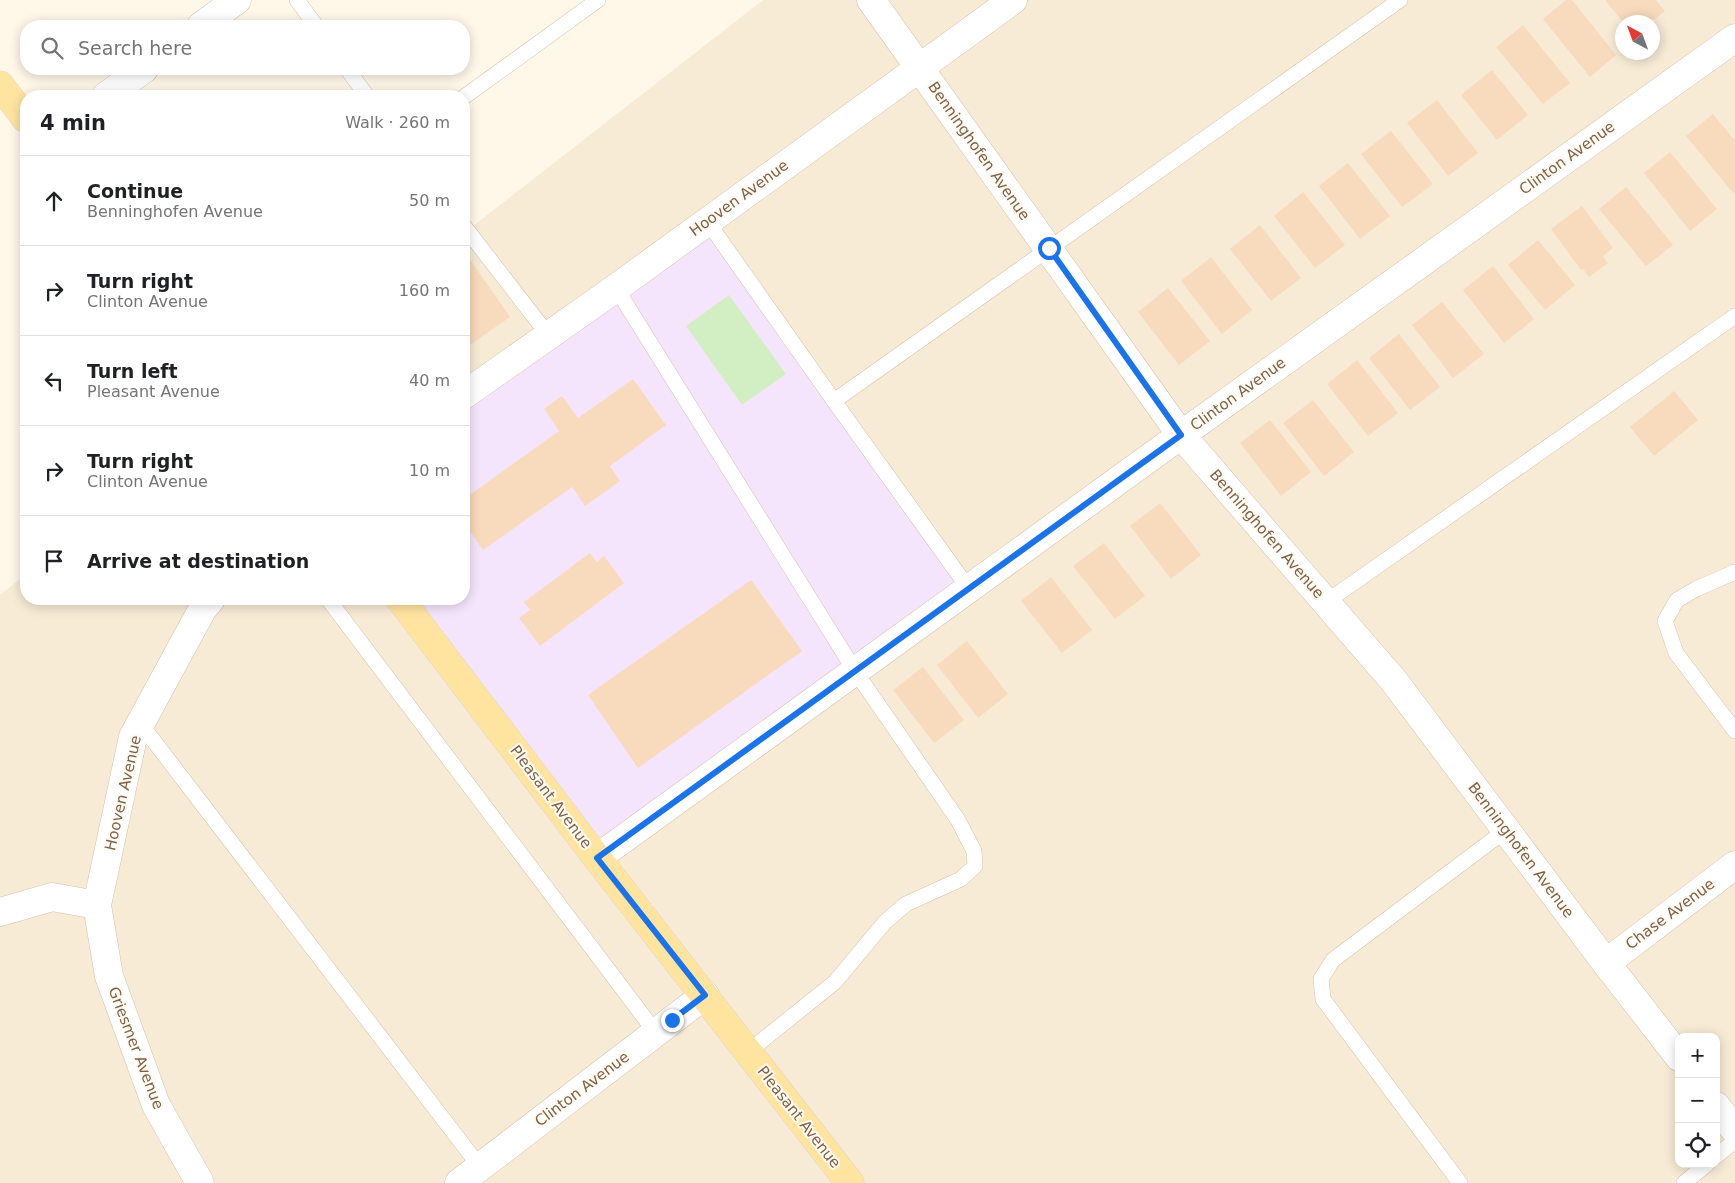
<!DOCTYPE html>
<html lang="en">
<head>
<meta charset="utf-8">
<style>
	body { margin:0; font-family:"DejaVu Sans",sans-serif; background:#f6f6f6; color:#202124 }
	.controls { position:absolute; right:15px; bottom:15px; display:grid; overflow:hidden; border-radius:10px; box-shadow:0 2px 12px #0003 }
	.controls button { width:45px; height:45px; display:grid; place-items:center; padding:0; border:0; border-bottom:1px solid #e0e0e0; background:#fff; color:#202124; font:25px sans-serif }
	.compass { position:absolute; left:1615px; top:15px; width:45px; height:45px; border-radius:50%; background:#fff; box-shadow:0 2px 12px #0003; rotate:319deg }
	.stop { position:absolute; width:15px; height:15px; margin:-11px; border:4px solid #1a73e8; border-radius:50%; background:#fff }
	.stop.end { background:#1a73e8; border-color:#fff; box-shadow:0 1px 5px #0008 }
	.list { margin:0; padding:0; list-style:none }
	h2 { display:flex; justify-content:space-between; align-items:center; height:65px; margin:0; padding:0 20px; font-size:21px }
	h2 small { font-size:16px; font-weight:400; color:#757577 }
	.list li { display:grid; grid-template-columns:32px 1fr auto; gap:15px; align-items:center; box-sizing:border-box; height:90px; padding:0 20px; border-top:1px solid #e0e0e0 }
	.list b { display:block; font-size:19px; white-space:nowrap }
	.list p { margin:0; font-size:16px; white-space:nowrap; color:#757577 }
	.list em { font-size:16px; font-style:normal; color:#757577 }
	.icon { flex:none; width:28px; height:28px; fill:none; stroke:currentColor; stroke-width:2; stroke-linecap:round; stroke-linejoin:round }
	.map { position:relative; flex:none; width:1735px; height:1183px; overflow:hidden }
	.search { position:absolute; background:#fff; box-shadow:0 2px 12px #0003; left:20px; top:20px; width:450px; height:55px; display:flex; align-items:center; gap:12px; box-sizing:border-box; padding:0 18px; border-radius:20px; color:#757577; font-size:19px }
	.panel { position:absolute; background:#fff; box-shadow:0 2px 12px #0003; left:20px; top:90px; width:450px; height:515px; border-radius:20px }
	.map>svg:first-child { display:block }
	.residential { fill:#f7ebd6; fill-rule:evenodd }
	.education { fill:#f5e5fc }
	.green { fill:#d2efc4 }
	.building { fill:#f8dabd }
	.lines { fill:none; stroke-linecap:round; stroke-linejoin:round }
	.service-casing { stroke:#d3c1ac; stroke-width:16 }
	.minor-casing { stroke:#d3c1ac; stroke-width:29 }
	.primary-casing { stroke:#ddd6cf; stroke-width:29 }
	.service { stroke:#fff; stroke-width:15 }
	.minor { stroke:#fff; stroke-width:28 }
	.primary { stroke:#ffe4a0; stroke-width:28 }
	.route { stroke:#1a73e8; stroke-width:6 }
	.labels { text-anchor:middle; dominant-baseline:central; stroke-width:4; stroke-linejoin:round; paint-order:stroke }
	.street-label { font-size:15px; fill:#7e6048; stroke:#fffbf2 }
</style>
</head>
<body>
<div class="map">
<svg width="1735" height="1183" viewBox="0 0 1735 1183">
	<rect width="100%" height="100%" fill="#fff8e9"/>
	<path class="residential" d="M763,0H1735V1183H0V595L26,574V599H464V233ZM1622,22H1652V52H1622ZM1679,1037H1716V1164H1679Z"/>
	<path class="education" d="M707,221L969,589L597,858L400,599H464V395Z"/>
	<path class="green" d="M729,295L786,374L742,405L686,326Z"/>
	<path class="building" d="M1566,0H1572L1616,55L1590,77L1543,19Z
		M1605,0H1656L1665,11L1651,22H1623Z
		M1523,25L1570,83L1543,104L1496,47Z
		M1492,70L1528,115L1497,140L1461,95Z
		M1437,100L1478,153L1448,176L1407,123Z
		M1713,114L1735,141V192L1733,193L1686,136Z
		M1391,131L1433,184L1402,207L1361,154Z
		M1670,152L1717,209L1690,231L1644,173Z
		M1348,163L1390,216L1360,239L1319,186Z
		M1626,187L1673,245L1646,266L1599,209Z
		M1303,192L1345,245L1315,268L1274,216Z
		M1582,206L1613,248L1603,256L1608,263L1589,277L1583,269L1581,270L1551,229Z
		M1260,225L1301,278L1271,301L1230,249Z
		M1538,240L1575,285L1545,310L1508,265Z
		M464,251L510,317L464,349Z
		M1211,257L1252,310L1222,334L1181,281Z
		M1493,266L1534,319L1504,343L1463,290Z
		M1168,288L1210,341L1179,365L1138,312Z
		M1442,302L1484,354L1453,378L1412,325Z
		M1399,334L1440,387L1410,410L1369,358Z
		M1357,360L1398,413L1368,436L1327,384Z
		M633,379L666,425L610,466L620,481L585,506L572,487L483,550L464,523V499L559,431L544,409L562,396L578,418Z
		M1674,391L1698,420L1654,456L1630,427Z
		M1313,400L1354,452L1324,476L1283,423Z
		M1270,420L1311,472L1281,496L1240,443Z
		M1160,503L1201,555L1171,579L1130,526Z
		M1104,543L1145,596L1115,619L1073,566Z
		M590,553L597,562L604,556L624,583L540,646L519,618L530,610L524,602Z
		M1051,577L1092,630L1062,653L1021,601Z
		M751,580L802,651L638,768L588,695Z
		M967,641L1008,694L978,718L937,665Z
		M923,667L964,720L934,743L893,690Z"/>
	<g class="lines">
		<defs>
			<path id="service" d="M297,0L316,26
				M347,69L367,96
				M464,97L598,0
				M707,221L834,401L969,589
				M464,226L549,336
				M616,288L855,671L958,820L974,851L975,866L961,879L906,904L885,922L835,982L749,1051
				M834,401L1400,0
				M1735,572L1696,589L1677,600L1665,621L1676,653L1735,731
				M328,599L656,1033
				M1326,602L1735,316
				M140,723L480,1167
				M1716,1156L1735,1141
				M1460,1183L1323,999L1321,979L1333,960L1506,830
				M1684,1183L1707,1164"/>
			<path id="minor" d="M871,0L1181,435L1394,681L1606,963L1679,1057
				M201,26L237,0
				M106,96L144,69
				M464,395L616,288L1013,0
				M597,858L1181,435L1735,38
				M97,905L109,976L156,1105L200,1183
				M0,912L52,897L97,905L133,737L202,610L211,599
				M1606,963L1735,865
				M1716,1106L1735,1130
				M459,1183L705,995"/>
			<path id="primary" d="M0,85L26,119
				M400,599L597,858L850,1183"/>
		</defs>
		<use href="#service" class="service-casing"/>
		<use href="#minor" class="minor-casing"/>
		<use href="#primary" class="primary-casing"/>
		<use href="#service" class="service"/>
		<use href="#minor" class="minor"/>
		<use href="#primary" class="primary"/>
	</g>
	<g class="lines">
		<path class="route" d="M672,1020L705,995L597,858L1181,435L1049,248"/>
	</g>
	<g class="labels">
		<g class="street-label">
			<text transform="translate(979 151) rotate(55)">Benninghofen Avenue</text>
			<text transform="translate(1567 158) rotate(-36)">Clinton Avenue</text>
			<text transform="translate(739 198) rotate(-36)">Hooven Avenue</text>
			<text transform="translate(1238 394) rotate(-36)">Clinton Avenue</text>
			<text transform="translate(1267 534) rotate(49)">Benninghofen Avenue</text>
			<text transform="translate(123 793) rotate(-77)">Hooven Avenue</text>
			<text transform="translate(551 797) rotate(53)">Pleasant Avenue</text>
			<text transform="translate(1521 850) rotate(53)">Benninghofen Avenue</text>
			<text transform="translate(1670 914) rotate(-37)">Chase Avenue</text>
			<text transform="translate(136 1048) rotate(69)">Griesmer Avenue</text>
			<text transform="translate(582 1089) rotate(-37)">Clinton Avenue</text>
			<text transform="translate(799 1117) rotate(52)">Pleasant Avenue</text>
		</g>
	</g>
</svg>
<div class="controls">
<button>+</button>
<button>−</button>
<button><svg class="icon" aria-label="locate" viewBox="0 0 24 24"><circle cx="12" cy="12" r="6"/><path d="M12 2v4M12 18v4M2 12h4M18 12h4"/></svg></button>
</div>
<svg class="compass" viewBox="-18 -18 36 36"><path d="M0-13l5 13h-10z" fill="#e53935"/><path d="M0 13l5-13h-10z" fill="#757577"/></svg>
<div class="stop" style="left:1049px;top:248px"></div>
<div class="stop end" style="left:672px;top:1020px"></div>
<div class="search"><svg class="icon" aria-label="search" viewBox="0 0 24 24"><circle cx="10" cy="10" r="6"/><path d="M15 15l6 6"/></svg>Search here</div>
<section class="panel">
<h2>4 min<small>Walk · 260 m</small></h2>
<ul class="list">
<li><svg class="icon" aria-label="ahead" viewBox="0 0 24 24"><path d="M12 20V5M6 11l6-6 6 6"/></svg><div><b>Continue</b><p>Benninghofen Avenue</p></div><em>50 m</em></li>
<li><svg class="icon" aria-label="right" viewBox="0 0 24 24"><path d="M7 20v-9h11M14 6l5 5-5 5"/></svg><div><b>Turn right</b><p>Clinton Avenue</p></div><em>160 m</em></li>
<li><svg class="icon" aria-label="left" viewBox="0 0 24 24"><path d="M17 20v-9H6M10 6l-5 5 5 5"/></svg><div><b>Turn left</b><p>Pleasant Avenue</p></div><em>40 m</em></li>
<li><svg class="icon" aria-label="right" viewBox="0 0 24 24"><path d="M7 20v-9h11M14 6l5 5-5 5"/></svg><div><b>Turn right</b><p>Clinton Avenue</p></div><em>10 m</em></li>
<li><svg class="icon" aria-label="arrive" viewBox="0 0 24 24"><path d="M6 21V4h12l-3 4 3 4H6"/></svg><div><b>Arrive at destination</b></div></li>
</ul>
</section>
</div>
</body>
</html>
